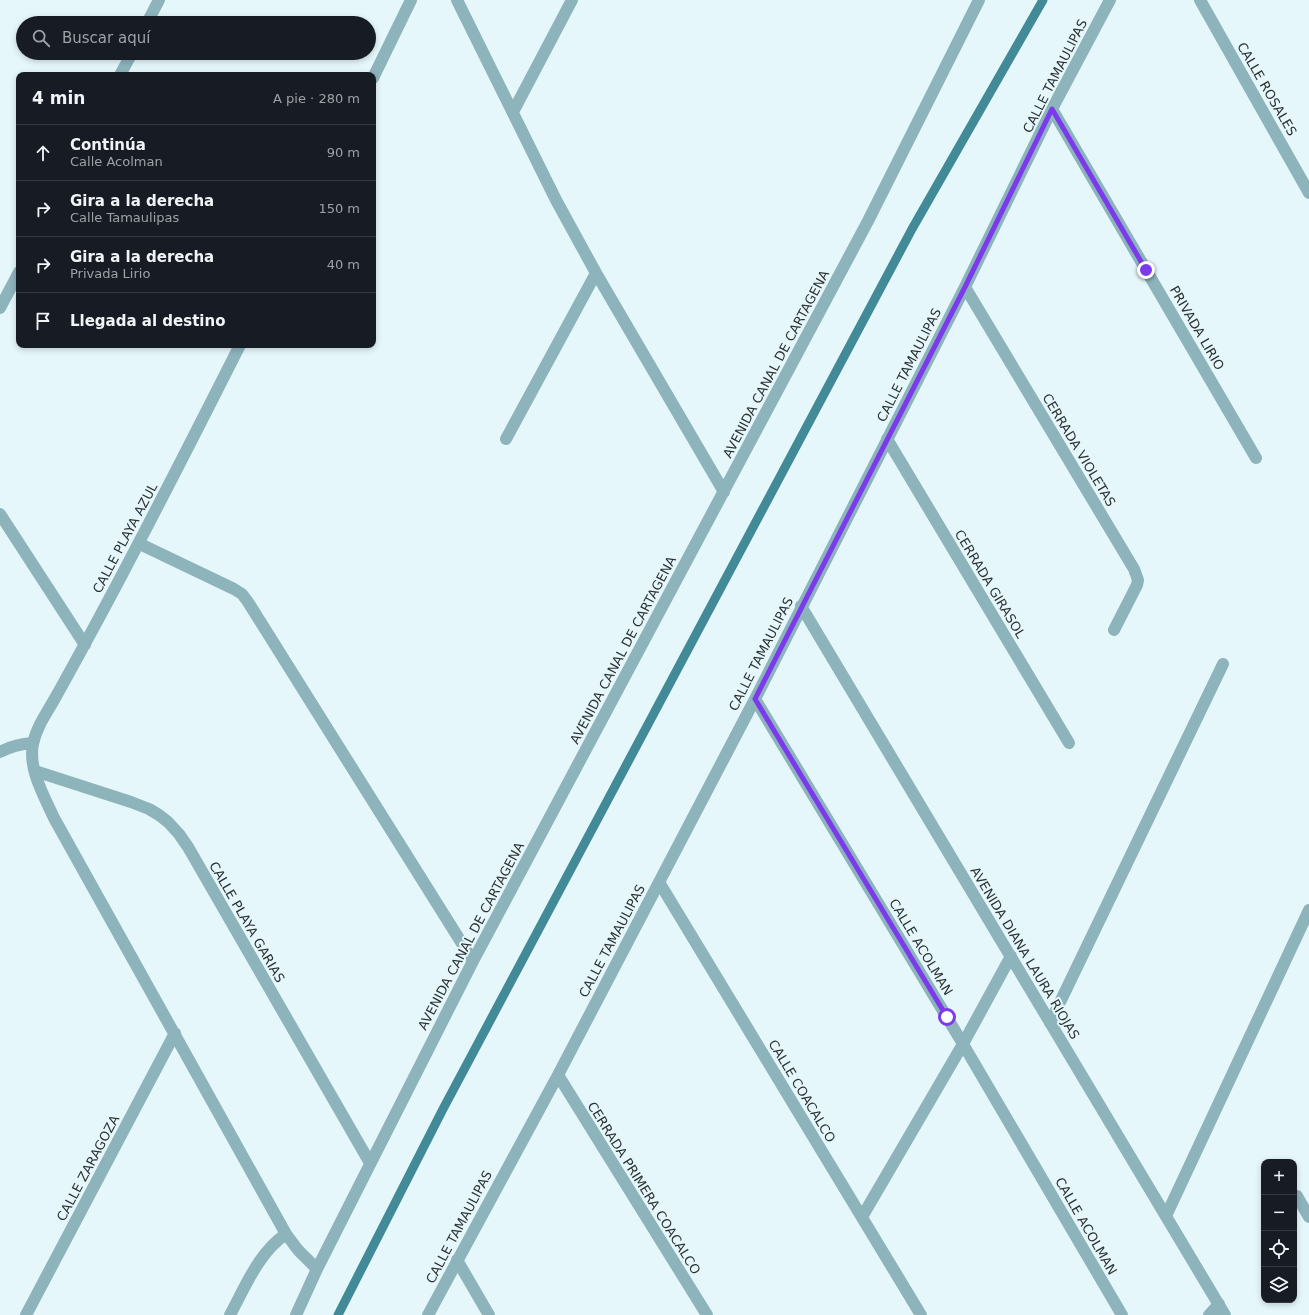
<!DOCTYPE html>
<html lang="es">
<head>
<meta charset="utf-8">
<style>
	body { margin:0; font-family:"DejaVu Sans",sans-serif; background:#20242c; color:#f1f3f6 }
	.controls { position:absolute; right:12px; bottom:12px; display:grid; overflow:hidden; border-radius:8px; box-shadow:0 2px 6px #0003 }
	.controls button { width:36px; height:36px; display:grid; place-items:center; padding:0; border:0; border-bottom:1px solid #363941; background:#171b24; color:#f1f3f6; font:20px sans-serif }
	.stop { position:absolute; width:12px; height:12px; margin:-9px; border:3px solid #7c3aed; border-radius:50%; background:#fff }
	.stop.end { background:#7c3aed; border-color:#fff; box-shadow:0 1px 4px #0008 }
	.list { margin:0; padding:0; list-style:none }
	h2 { display:flex; justify-content:space-between; align-items:center; height:52px; margin:0; padding:0 16px; font-size:17px }
	h2 small { font-size:13px; font-weight:400; color:#9ea1a6 }
	.list li { display:grid; grid-template-columns:26px 1fr auto; gap:12px; align-items:center; box-sizing:border-box; height:56px; padding:0 16px; border-top:1px solid #363941 }
	.list b { display:block; font-size:15px; white-space:nowrap }
	.list p { margin:0; font-size:13px; white-space:nowrap; color:#9ea1a6 }
	.list em { font-size:13px; font-style:normal; color:#9ea1a6 }
	.icon { flex:none; width:22px; height:22px; fill:none; stroke:currentColor; stroke-width:2; stroke-linecap:round; stroke-linejoin:round }
	.map { position:relative; flex:none; width:1309px; height:1315px; overflow:hidden }
	.search { position:absolute; background:#171b24; box-shadow:0 2px 6px #0003; left:16px; top:16px; width:360px; height:44px; display:flex; align-items:center; gap:10px; box-sizing:border-box; padding:0 14px; border-radius:22px; color:#9ea1a6; font-size:15px }
	.panel { position:absolute; background:#171b24; box-shadow:0 2px 6px #0003; left:16px; top:72px; width:360px; height:276px; border-radius:8px }
	.map>svg:first-child { display:block }
	.lines { fill:none; stroke-linecap:round; stroke-linejoin:round }
	.stream { stroke:#428a97; stroke-width:9 }
	.minor { stroke:#8db3bb; stroke-width:12 }
	.route { stroke:#7c3aed; stroke-width:5 }
	.labels { text-anchor:middle; dominant-baseline:central; stroke-width:4; stroke-linejoin:round; paint-order:stroke }
	.street-label { font-size:13px; fill:#2b3233; stroke:#e6f7fb }
</style>
</head>
<body>
<div class="map">
<svg width="1309" height="1315" viewBox="0 0 1309 1315">
	<rect width="100%" height="100%" fill="#e6f7fb"/>
	<g class="lines">
		<path class="stream" d="M338,1315L443,1109L912,229L1043,0"/>
		<path class="minor" d="M457,0L556,200L596,273L724,492
			M1200,0L1309,193
			M147,23L159,0
			M120,75L132,53
			M373,78L411,0
			M1052,109L1256,458
			M513,112L572,0
			M965,287L1134,569L1138,580L1137,585L1114,630
			M0,308L19,272
			M240,345C192,440 144,535 93,629C80,653 67,677 54,700C46,714 36,728 33,744C28,769 44,796 54,818L286,1234L298,1250L317,1269
			M506,439L596,273
			M887,439L1069,743
			M0,514L85,645
			M140,544L234,589L242,594L248,602L473,961
			M801,606L1225,1315
			M755,699L963,1044L1122,1315
			M0,752C11,746 21,744 33,743
			M35,771L131,802L149,809L159,815L168,822L179,834L188,847L370,1163
			M659,882L921,1315
			M1050,1023L1223,664
			M558,1075L707,1315
			M1297,1196L1309,1217
			M1166,1216L1309,910
			M862,1217L963,1044L1011,956
			M457,1260L489,1315
			M26,1315L175,1033
			M230,1315C245,1287 259,1252 286,1234
			M296,1315L317,1269L473,961L868,221L979,0
			M428,1315L558,1075L755,699L965,287L1052,109L1110,0
			M1209,1315L1219,1304"/>
	</g>
	<g class="lines">
		<path class="route" d="M947,1017L755,699L965,287L1052,109L1146,270"/>
	</g>
	<g class="labels">
		<g class="street-label">
			<text transform="translate(1055 76) rotate(-63)">CALLE TAMAULIPAS</text>
			<text transform="translate(1267 89) rotate(60)">CALLE ROSALES</text>
			<text transform="translate(1197 328) rotate(60)">PRIVADA LIRIO</text>
			<text transform="translate(776 364) rotate(-62)">AVENIDA CANAL DE CARTAGENA</text>
			<text transform="translate(909 365) rotate(-63)">CALLE TAMAULIPAS</text>
			<text transform="translate(1079 450) rotate(59)">CERRADA VIOLETAS</text>
			<text transform="translate(125 538) rotate(-62)">CALLE PLAYA AZUL</text>
			<text transform="translate(990 584) rotate(59)">CERRADA GIRASOL</text>
			<text transform="translate(623 650) rotate(-62)">AVENIDA CANAL DE CARTAGENA</text>
			<text transform="translate(761 654) rotate(-63)">CALLE TAMAULIPAS</text>
			<text transform="translate(247 922) rotate(60)">CALLE PLAYA GARIAS</text>
			<text transform="translate(471 936) rotate(-62)">AVENIDA CANAL DE CARTAGENA</text>
			<text transform="translate(612 941) rotate(-62)">CALLE TAMAULIPAS</text>
			<text transform="translate(921 947) rotate(59)">CALLE ACOLMAN</text>
			<text transform="translate(1025 953) rotate(59)">AVENIDA DIANA LAURA RIOJAS</text>
			<text transform="translate(802 1091) rotate(59)">CALLE COACALCO</text>
			<text transform="translate(88 1168) rotate(-62)">CALLE ZARAGOZA</text>
			<text transform="translate(644 1188) rotate(58)">CERRADA PRIMERA COACALCO</text>
			<text transform="translate(1086 1226) rotate(60)">CALLE ACOLMAN</text>
			<text transform="translate(459 1227) rotate(-62)">CALLE TAMAULIPAS</text>
		</g>
	</g>
</svg>
<div class="controls">
<button>+</button>
<button>−</button>
<button><svg class="icon" aria-label="locate" viewBox="0 0 24 24"><circle cx="12" cy="12" r="6"/><path d="M12 2v4M12 18v4M2 12h4M18 12h4"/></svg></button>
<button><svg class="icon" aria-label="layers" viewBox="0 0 24 24"><path d="M12 4l9 5-9 5-9-5zM3 14l9 5 9-5"/></svg></button>
</div>
<div class="stop" style="left:947px;top:1017px"></div>
<div class="stop end" style="left:1146px;top:270px"></div>
<div class="search"><svg class="icon" aria-label="search" viewBox="0 0 24 24"><circle cx="10" cy="10" r="6"/><path d="M15 15l6 6"/></svg>Buscar aquí</div>
<section class="panel">
<h2>4 min<small>A pie · 280 m</small></h2>
<ul class="list">
<li><svg class="icon" aria-label="ahead" viewBox="0 0 24 24"><path d="M12 20V5M6 11l6-6 6 6"/></svg><div><b>Continúa</b><p>Calle Acolman</p></div><em>90 m</em></li>
<li><svg class="icon" aria-label="right" viewBox="0 0 24 24"><path d="M7 20v-9h11M14 6l5 5-5 5"/></svg><div><b>Gira a la derecha</b><p>Calle Tamaulipas</p></div><em>150 m</em></li>
<li><svg class="icon" aria-label="right" viewBox="0 0 24 24"><path d="M7 20v-9h11M14 6l5 5-5 5"/></svg><div><b>Gira a la derecha</b><p>Privada Lirio</p></div><em>40 m</em></li>
<li><svg class="icon" aria-label="arrive" viewBox="0 0 24 24"><path d="M6 21V4h12l-3 4 3 4H6"/></svg><div><b>Llegada al destino</b></div></li>
</ul>
</section>
</div>
</body>
</html>
